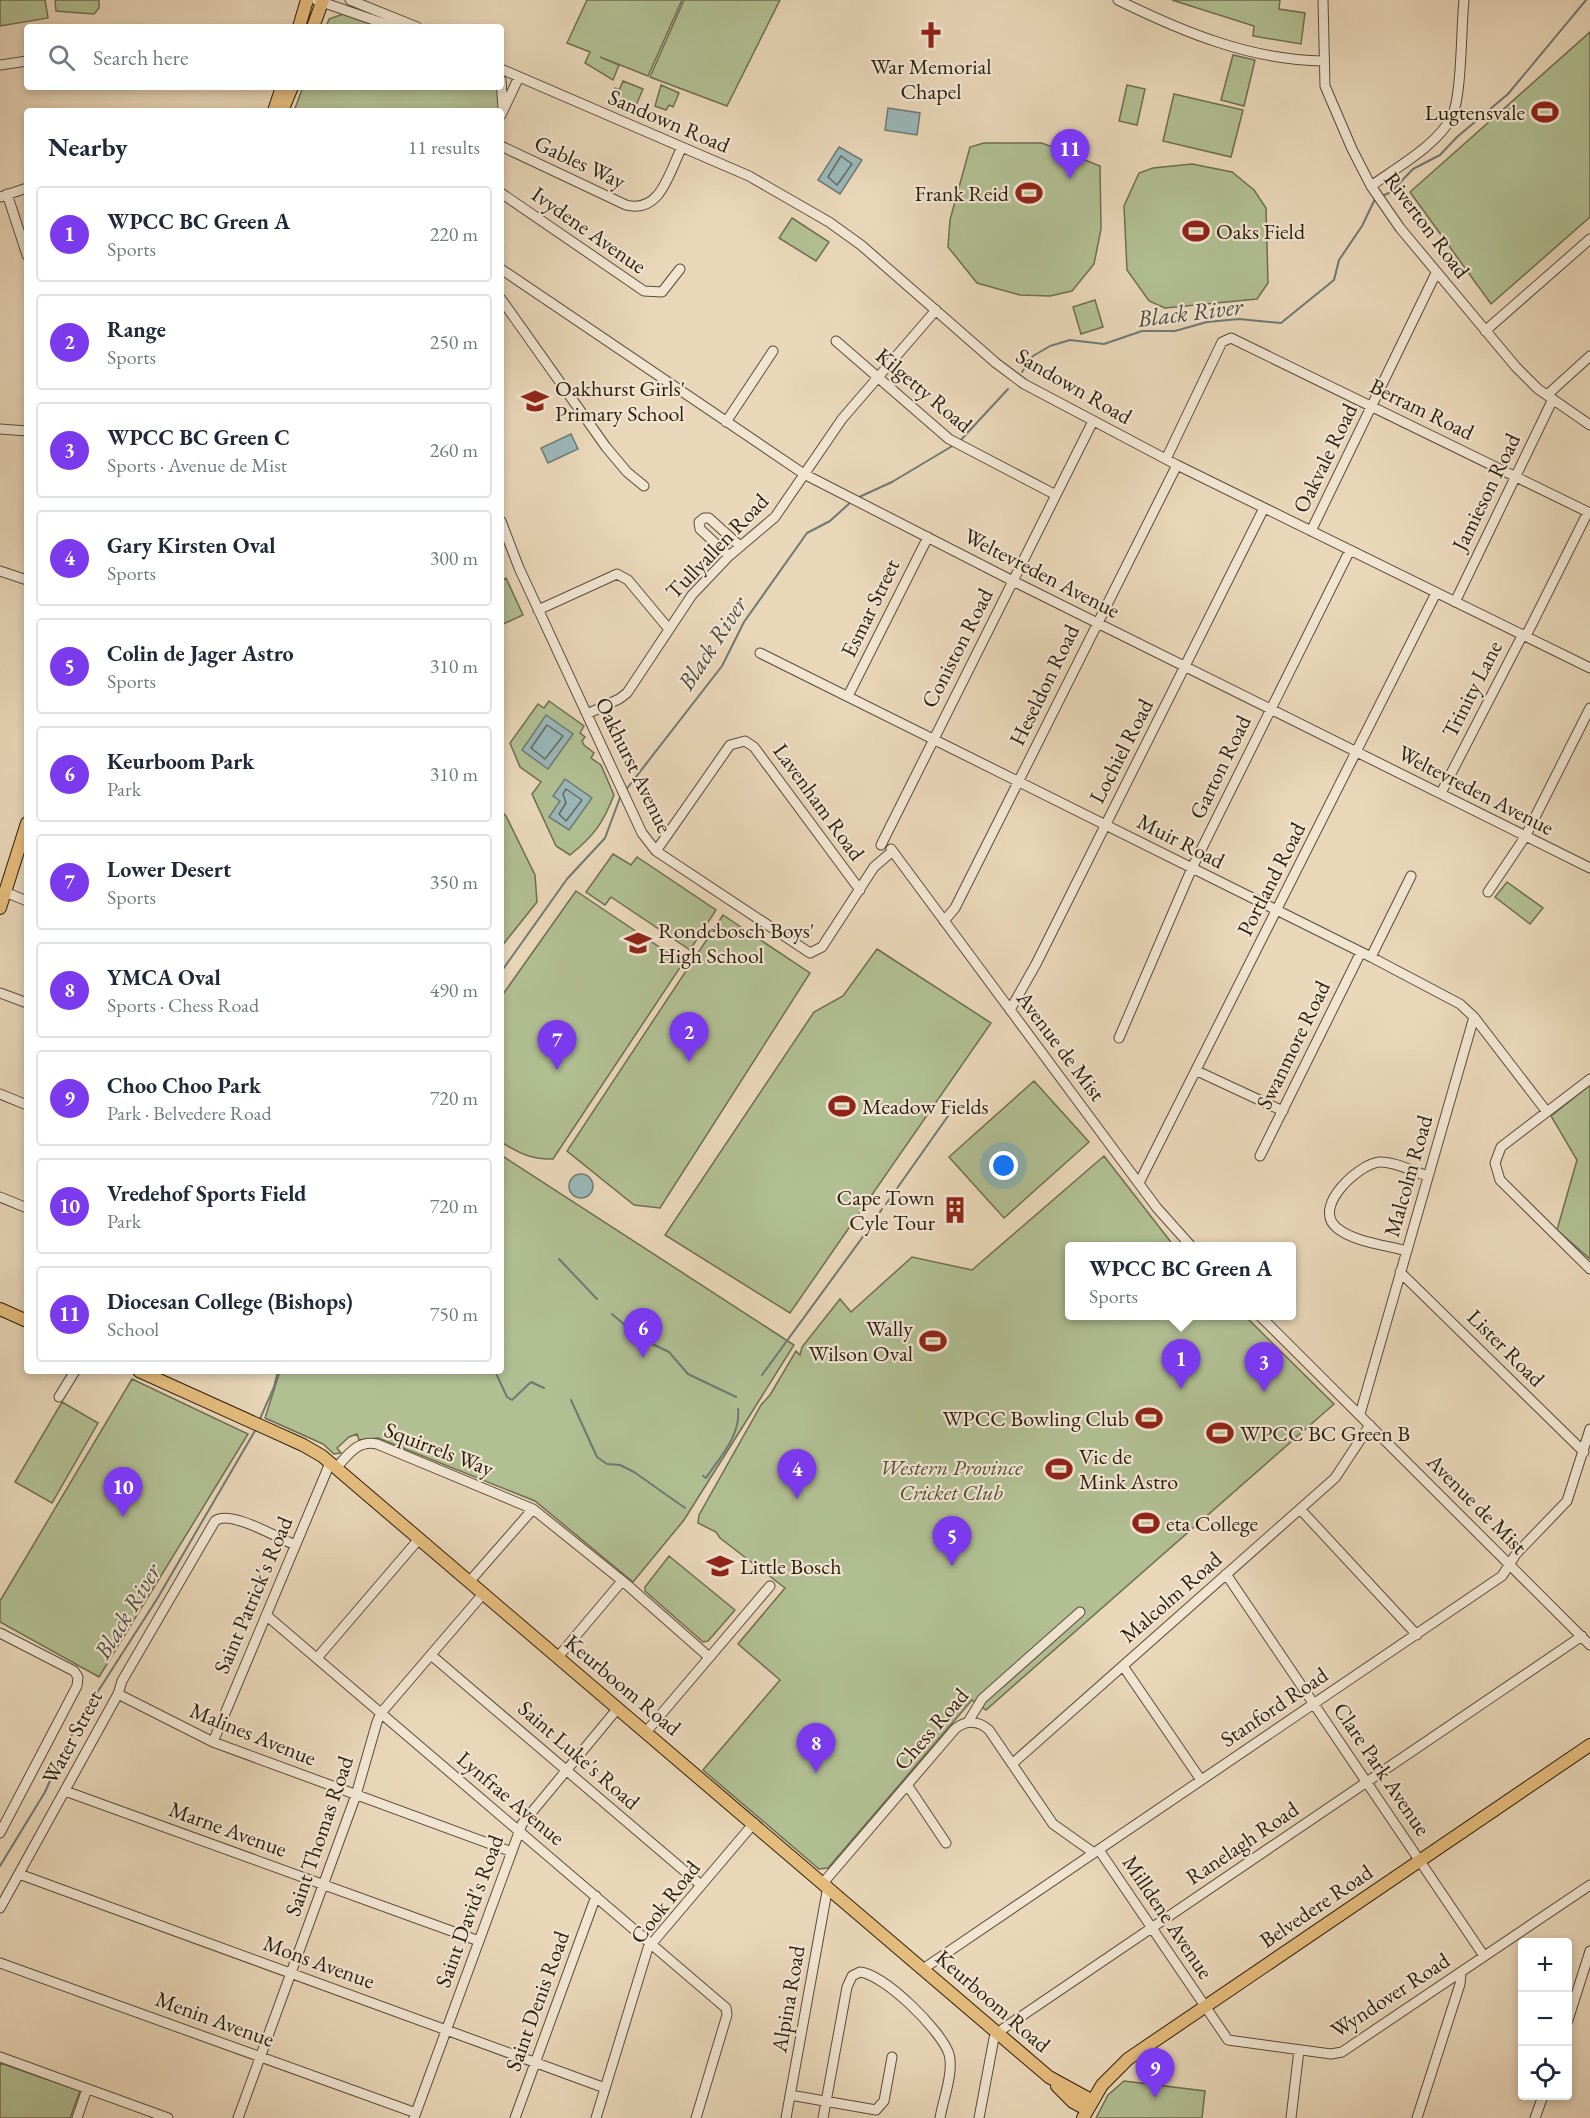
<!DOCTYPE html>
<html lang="en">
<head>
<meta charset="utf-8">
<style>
	body { margin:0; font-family:"EB Garamond",serif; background:#f6f6f7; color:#1f2937 }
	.controls { position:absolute; right:18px; bottom:18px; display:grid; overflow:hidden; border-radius:6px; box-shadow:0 3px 9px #0003 }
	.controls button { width:54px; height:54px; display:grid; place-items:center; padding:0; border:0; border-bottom:2px solid #e0e1e3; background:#fff; color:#1f2937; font:30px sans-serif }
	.you { position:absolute; left:1004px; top:1166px; width:21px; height:21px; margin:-15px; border:4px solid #fff; border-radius:50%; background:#1a73e8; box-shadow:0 0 0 9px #1a73e833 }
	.badge { display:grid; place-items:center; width:39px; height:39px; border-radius:50%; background:#7c3aed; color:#fff; font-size:20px; font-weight:700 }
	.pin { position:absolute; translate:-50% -50px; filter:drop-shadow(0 2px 3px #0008) }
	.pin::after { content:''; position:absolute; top:32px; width:21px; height:18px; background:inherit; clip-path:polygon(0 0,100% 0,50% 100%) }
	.popup { position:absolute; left:1065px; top:1242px; width:231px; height:78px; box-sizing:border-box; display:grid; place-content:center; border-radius:6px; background:#fff; filter:drop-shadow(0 2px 4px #0005); font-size:20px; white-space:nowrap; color:#747a83 }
	.popup b { font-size:22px; color:#1f2937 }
	.popup::after { content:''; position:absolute; left:50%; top:100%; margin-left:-12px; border:12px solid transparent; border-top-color:#fff }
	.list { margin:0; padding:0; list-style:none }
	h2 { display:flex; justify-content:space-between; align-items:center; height:78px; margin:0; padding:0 24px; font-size:26px }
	h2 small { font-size:20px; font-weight:400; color:#747a83 }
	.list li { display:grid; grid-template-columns:39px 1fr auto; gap:18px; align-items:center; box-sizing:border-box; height:96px; margin:0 12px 12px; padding:0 12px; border:2px solid #e0e1e3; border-radius:6px }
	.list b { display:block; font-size:22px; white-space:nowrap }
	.list p { margin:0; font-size:20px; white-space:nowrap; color:#747a83 }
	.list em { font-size:20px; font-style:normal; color:#747a83 }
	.icon { flex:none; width:33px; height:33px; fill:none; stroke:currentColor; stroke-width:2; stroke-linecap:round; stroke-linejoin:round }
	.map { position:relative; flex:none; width:1590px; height:2118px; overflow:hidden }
	.search { position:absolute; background:#fff; box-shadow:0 3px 9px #0003; left:24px; top:24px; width:480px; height:66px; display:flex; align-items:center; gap:15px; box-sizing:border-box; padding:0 21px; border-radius:6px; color:#747a83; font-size:22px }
	.panel { position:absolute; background:#fff; box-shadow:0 3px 9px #0003; left:24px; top:108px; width:480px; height:1266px; border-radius:6px }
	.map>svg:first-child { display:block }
	.green { fill:#b1bf93; stroke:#6e6e50; stroke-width:1.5 }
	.water { fill:#9ab7b8; stroke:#6e7973; stroke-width:1.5 }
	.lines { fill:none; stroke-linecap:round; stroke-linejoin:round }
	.shore { stroke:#626a62; stroke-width:1.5 }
	.stream { stroke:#6e7973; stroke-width:2 }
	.minor-casing { stroke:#5a4c37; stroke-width:11 }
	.major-casing { stroke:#2b1d0c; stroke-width:14 }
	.minor { stroke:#f1e5d2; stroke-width:9 }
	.major { stroke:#e4bc7c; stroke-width:12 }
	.labels { text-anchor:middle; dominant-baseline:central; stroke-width:4.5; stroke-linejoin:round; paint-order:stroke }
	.poi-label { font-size:22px; fill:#2b1d0c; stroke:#f1e5d2; text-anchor:start }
	.street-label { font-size:22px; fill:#2b1d0c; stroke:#f1e5d2 }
	.park-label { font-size:22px; font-style:italic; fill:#534e34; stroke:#f1e5d2 }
	.water-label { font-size:24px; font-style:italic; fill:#4c4b40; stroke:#f1e5d2 }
</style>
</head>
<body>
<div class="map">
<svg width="1590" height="2118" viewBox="0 0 1590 2118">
	<rect width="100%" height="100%" fill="#e9d7b9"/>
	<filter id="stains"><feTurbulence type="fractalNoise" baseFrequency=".00333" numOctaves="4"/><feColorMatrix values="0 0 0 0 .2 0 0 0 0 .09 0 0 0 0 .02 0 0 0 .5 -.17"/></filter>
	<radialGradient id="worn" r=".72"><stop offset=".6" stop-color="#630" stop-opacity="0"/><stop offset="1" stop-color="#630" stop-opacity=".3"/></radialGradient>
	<path class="green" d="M0,0H45L48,18L0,26Z
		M55,0H99V8L94,14L56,11Z
		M587,0H682L648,76L600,57L619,65L613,80L585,63L590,52L567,43Z
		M684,0H780L727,106L650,77Z
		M1172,0H1280L1279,9L1305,13L1301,44L1253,36L1254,26Z
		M343,14L380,27H326L329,19Z
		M1590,32V217L1491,304L1410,192Z
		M1233,55L1255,60L1244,106L1221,100Z
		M623,81L643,89L634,110L610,100L615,88L619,90Z
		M661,85L679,93L673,107L669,105L666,110L655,106Z
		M1127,85L1145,89L1137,125L1119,121Z
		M303,87H501L503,104L498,111H294Z
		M1174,94L1243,110L1231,157L1163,141Z
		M984,143H1042L1100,166L1101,229L1094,264L1072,291L1050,296L1020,295L977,283L948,247L950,220L970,147Z
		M1192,164L1232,172L1254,190L1266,208L1268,283L1257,299L1165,308L1149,301L1127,270L1124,206L1139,173L1153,168Z
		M792,218L829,242L816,261L779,238Z
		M1095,300L1103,327L1081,334L1073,307Z
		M506,578L523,615L501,625V581Z
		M549,701L584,726L580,733L585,737L582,741L584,745L594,753L591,758L601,765L614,795C603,823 594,836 570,855L556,846L532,794L541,782L520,767L510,743L538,704L544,708Z
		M501,811L506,816L535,875L537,902L501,947Z
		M613,854L631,865L637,857L716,910L690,950L611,897L605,905L586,892Z
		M1507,882L1543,908L1530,924L1495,897Z
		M576,891L683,963L553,1159C532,1160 519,1153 501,1142V997Z
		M723,915L810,973L660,1208L634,1205L567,1151Z
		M877,949L991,1023L790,1313L665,1235L814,1012L843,996Z
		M1034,1081L1089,1142L1004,1218L949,1157Z
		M1590,1085V1259L1557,1230L1577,1160L1551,1116Z
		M501,1155L794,1345L684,1520L633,1582L535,1501L378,1438L359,1440L357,1434L349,1437L337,1448L341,1453L334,1454L323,1444L265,1418L280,1371H501Z
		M1104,1156L1174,1246H1070V1316H1245L1334,1404L986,1710L972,1700L828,1868L819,1869L703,1770L780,1680L738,1644L785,1588L720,1538L716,1532L698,1523L699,1515L761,1405L770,1395L796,1351L800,1355L802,1347L840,1299L851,1312L912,1257L972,1270Z
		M132,1379L248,1434L99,1677L0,1622V1601Z
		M62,1402L98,1423L52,1503L15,1482Z
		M669,1556L735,1610L708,1641L703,1642L645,1591V1587Z
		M0,2063L80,2091L70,2118H0Z
		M1124,2081L1205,2091L1202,2118H1096L1108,2095Z"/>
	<path class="water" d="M888,108L920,113L917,135L885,130Z
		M839,147L862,160L840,194L818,180Z
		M571,434L578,449L548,463L541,448Z
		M546,715L573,734L548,769L522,750Z
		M565,779L592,798L569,830L549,817L560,801L553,796Z
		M569 1186a12 12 0 1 1 24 0a12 12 0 1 1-24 0Z"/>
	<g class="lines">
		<path class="shore" d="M841,156L852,164L837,185L828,177Z
			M547,725L563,736L545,759L531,748Z
			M566,789L582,800L566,821L559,814L566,803L563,794Z"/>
		<path class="stream" d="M1380,197L1391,192L1413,169L1440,155L1457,137L1508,94L1586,0
			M1022,372L1033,356L1050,346L1070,340L1104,344L1142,331H1175L1207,322L1239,319L1281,323L1334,280L1339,260L1362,226L1375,199
			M959,442L1008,389
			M857,498L892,482L954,445
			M625,791L722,666L744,622L807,533L830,521L852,501
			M501,972L567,879L605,838L621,795
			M886,1204L948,1116
			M872,1224L882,1209
			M559,1259L597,1299
			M612,1314L640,1338L669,1352L688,1374L736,1397
			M495,1371L507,1397L512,1400L531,1382L544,1388
			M762,1375L870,1227
			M571,1400L597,1457L607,1464L620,1465L634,1472L685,1508
			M259,1421L274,1387L278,1371
			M703,1476L706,1478C720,1457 741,1435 738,1409
			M0,1866L45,1792L66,1745L86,1710L157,1599L256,1429"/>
		<defs>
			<path id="minor" d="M316,0L394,27
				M350,0L417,27
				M1118,0C1183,32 1250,60 1323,61
				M1323,0L1325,86L1352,149L1371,186L1400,228L1516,367L1538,389L1590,425
				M0,65L27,61
				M501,69L749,176L829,222L861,245L996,363L1024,384L1177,465L1590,668
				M501,80L503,108
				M501,115L519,77
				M501,146L626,205C661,214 669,172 682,147
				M1371,186C1396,168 1439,144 1452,116C1462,96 1461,27 1464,0
				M501,193L644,291L662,292L680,269
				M7,194L27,255
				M0,197L27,188
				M501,269L804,474L1013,581L1590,868
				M501,299L606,447L627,472L644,486
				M1485,331L1590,239
				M836,341L949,439L1056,495
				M1547,395L1590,356
				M726,422L773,351
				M0,429L27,431
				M1166,459L1222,342L1231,338L1590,513
				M501,521L519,568L642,833L656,851L810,953L822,947L874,867L888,855
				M1311,531L1436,273
				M729,556L700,529L699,522L704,518H709L740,546
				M0,571L27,580
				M1455,602L1553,399
				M538,610L617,574L628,580L668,628
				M1526,636L1588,512
				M760,653L1371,957L1460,1004L1474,1017L1547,1112
				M848,696L928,537
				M587,714L619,699L627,693L692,595L729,556L775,517L842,419L936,310
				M1441,793L1523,634
				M881,845L1093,421
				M891,849L1157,1208L1191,1246
				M656,851L730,745L745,741L754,747L860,890
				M5,892L27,901
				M1488,892L1525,837L1590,708
				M944,921L955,908L1177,465
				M1371,957L1411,876
				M0,993L27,1003
				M1010,1010L1036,964L1264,508
				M1119,1038L1192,868L1350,550
				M1197,1071L1283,1111
				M1590,1079L1501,1147L1495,1163L1500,1180L1590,1269
				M0,1094L27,1105
				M1260,1156L1361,952
				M1139,1183L1436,593
				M0,1197L27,1208
				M1407,1251C1385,1245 1354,1242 1337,1228C1311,1207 1359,1164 1379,1162C1394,1161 1414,1172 1428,1176
				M1400,1272L1584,1452
				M1260,1316L1590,1645
				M59,1397L75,1371
				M1360,1414L1474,1017
				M336,1468C348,1455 357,1440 377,1444L533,1509L625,1583L709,1657
				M1300,1509L1417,1635
				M1226,1574L1484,1956
				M469,1582L533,1509
				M266,1615L726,2008L727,2015L696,2118
				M0,1633L74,1671L78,1677L77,1686L0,1833
				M431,1655L701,1885
				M558,1657L622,1581
				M317,1658L419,1539
				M1123,1666L1201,1780
				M118,1694L213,1742L512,1852
				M968,1722L982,1699L1080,1612
				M646,1732L770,1586
				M213,1742L330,1463
				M1012,1764L1335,1478L1370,1425
				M908,1786L946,1843
				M65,1791L479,1941
				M1099,1850L1228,2040L1331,2054L1342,2052L1590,1885
				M19,1874L605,2088
				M823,1883L955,1729C966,1720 978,1720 989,1730L1053,1824L1094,1853
				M0,1908L118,1694L122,1681L215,1521C229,1509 278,1538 295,1545
				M0,1963L416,2113
				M923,1969L1502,1576L1516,1554L1567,1501L1590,1429
				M1568,2020L1590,1951
				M0,2057L168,2118
				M790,2095L876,2110L884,2101L892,2057
				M77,2118L87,2089
				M238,2118L356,1795L377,1722L381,1713L483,1594
				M414,2118L522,1824L618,1708
				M515,2118L596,1896
				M596,2118L648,1948L754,1823
				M786,2118L828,1886
				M823,2118L847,1987L852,1976L860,1972C885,1975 941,2030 949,2054C954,2072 943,2100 940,2118
				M979,2118L994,2038L1004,2028L1582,1636
				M1291,2118L1299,2050
				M1417,2118L1460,1984L1461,1973
				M1535,2118L1543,2096"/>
			<path id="major" d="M299,27L307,0
				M313,27L323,0
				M274,111L282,87
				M282,111L292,87
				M0,908L27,823
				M0,1309L27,1321
				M139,1371L303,1445L322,1456L1049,2077L1091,2100
				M1057,2086L1073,2102L1086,2109
				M1083,2118L1102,2085L1128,2059L1590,1745"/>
		</defs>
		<use href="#minor" class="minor-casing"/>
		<use href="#major" class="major-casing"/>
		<use href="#minor" class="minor"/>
		<use href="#major" class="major"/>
	</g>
	<defs>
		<symbol id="church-bare" viewBox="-9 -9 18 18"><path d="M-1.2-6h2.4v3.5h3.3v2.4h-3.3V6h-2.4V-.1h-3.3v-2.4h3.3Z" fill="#8f2418" stroke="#f1e5d2" stroke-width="2.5" paint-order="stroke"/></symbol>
		<symbol id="stadium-bare" viewBox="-9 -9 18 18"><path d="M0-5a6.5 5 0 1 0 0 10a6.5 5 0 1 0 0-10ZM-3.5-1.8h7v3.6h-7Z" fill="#8f2418" stroke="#f1e5d2" stroke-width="2.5" paint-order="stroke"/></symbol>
		<symbol id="school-bare" viewBox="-9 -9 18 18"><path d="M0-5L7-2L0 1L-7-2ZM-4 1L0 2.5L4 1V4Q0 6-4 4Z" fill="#8f2418" stroke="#f1e5d2" stroke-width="2.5" paint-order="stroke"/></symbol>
		<symbol id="building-bare" viewBox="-9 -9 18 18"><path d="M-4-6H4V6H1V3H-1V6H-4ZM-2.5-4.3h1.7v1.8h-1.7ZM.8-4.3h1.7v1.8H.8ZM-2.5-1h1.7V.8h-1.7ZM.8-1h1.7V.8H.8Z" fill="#8f2418" stroke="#f1e5d2" stroke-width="2.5" paint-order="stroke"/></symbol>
	</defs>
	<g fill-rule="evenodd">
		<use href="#church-bare" x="912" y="16" width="38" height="38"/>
		<use href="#stadium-bare" x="1526" y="93" width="38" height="38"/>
		<use href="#stadium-bare" x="1010" y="174" width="38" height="38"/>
		<use href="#stadium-bare" x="1177" y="212" width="38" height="38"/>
		<use href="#school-bare" x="516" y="382" width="38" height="38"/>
		<use href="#school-bare" x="619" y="924" width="38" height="38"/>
		<use href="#stadium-bare" x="823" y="1087" width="38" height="38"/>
		<use href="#building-bare" x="936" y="1191" width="38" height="38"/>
		<use href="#stadium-bare" x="914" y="1322" width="38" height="38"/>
		<use href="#stadium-bare" x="1130" y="1399" width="38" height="38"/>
		<use href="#stadium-bare" x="1201" y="1414" width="38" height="38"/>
		<use href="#stadium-bare" x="1040" y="1450" width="38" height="38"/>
		<use href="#stadium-bare" x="1127" y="1504" width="38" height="38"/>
		<use href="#school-bare" x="701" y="1547" width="38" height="38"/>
	</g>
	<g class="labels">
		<g class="poi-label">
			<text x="931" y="66" text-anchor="middle">War Memorial<tspan x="931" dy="25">Chapel</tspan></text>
			<text x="1525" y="112" text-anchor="end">Lugtensvale</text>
			<text x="1009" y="193" text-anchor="end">Frank Reid</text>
			<text x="1216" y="231">Oaks Field</text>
			<text x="555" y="388">Oakhurst Girls'<tspan x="555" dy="25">Primary School</tspan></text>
			<text x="658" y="930">Rondebosch Boys'<tspan x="658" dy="25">High School</tspan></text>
			<text x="862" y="1106">Meadow Fields</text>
			<text x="935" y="1197" text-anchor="end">Cape Town<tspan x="935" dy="25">Cyle Tour</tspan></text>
			<text x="913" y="1328" text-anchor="end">Wally<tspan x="913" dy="25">Wilson Oval</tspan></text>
			<text x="1129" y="1418" text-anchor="end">WPCC Bowling Club</text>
			<text x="1240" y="1433">WPCC BC Green B</text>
			<text x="1079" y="1456">Vic de<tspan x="1079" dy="25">Mink Astro</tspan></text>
			<text x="1166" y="1523">eta College</text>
			<text x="740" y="1566">Little Bosch</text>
		</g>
		<g class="street-label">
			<text transform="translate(669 121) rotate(23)">Sandown Road</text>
			<text transform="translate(580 162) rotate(25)">Gables Way</text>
			<text transform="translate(1427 225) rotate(53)">Riverton Road</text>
			<text transform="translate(589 230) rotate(35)">Ivydene Avenue</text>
			<text transform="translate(1074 386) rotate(30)">Sandown Road</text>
			<text transform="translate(924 390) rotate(40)">Kilgetty Road</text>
			<text transform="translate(1422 409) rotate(26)">Berram Road</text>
			<text transform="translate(1325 458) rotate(-64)">Oakvale Road</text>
			<text transform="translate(1486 492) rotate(-64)">Jamieson Road</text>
			<text transform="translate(717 546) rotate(-46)">Tullyallen Road</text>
			<text transform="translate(1042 573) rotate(27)">Weltevreden Avenue</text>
			<text transform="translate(870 608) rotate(-64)">Esmar Street</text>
			<text transform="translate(957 648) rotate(-63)">Coniston Road</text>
			<text transform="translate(1044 685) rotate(-64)">Heseldon Road</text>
			<text transform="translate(1472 689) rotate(-63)">Trinity Lane</text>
			<text transform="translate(1121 751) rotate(-63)">Lochiel Road</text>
			<text transform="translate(634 765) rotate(64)">Oakhurst Avenue</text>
			<text transform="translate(1220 767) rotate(-64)">Garton Road</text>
			<text transform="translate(1476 790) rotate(27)">Weltevreden Avenue</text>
			<text transform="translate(819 802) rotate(54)">Lavenham Road</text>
			<text transform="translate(1181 841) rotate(27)">Muir Road</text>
			<text transform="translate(1271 879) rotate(-63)">Portland Road</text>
			<text transform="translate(1293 1045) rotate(-64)">Swanmore Road</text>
			<text transform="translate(1061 1046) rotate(53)">Avenue de Mist</text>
			<text transform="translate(1408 1176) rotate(-74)">Malcolm Road</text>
			<text transform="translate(1506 1348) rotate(45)">Lister Road</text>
			<text transform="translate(439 1449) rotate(21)">Squirrels Way</text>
			<text transform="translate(1477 1504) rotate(45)">Avenue de Mist</text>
			<text transform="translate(253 1595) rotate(-67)">Saint Patrick's Road</text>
			<text transform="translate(1171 1597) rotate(-41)">Malcolm Road</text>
			<text transform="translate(623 1685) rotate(40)">Keurboom Road</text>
			<text transform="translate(1274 1707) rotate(-34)">Stanford Road</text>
			<text transform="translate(931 1729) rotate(-49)">Chess Road</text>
			<text transform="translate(253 1734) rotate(22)">Malines Avenue</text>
			<text transform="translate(72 1737) rotate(-62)">Water Street</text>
			<text transform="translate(579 1755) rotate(41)">Saint Luke's Road</text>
			<text transform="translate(1382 1769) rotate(56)">Clare Park Avenue</text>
			<text transform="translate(511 1798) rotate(40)">Lynfrae Avenue</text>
			<text transform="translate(228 1829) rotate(20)">Marne Avenue</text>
			<text transform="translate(319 1836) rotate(-71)">Saint Thomas Road</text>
			<text transform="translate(1242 1843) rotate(-34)">Ranelagh Road</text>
			<text transform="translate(665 1902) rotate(-52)">Cook Road</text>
			<text transform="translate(1316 1906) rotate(-34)">Belvedere Road</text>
			<text transform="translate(469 1911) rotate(-70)">Saint David's Road</text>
			<text transform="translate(1168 1917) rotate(56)">Milldene Avenue</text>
			<text transform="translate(319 1962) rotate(20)">Mons Avenue</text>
			<text transform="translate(1390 1995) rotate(-33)">Wyndover Road</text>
			<text transform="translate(788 1999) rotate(-80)">Alpina Road</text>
			<text transform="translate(537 2001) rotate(-70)">Saint Denis Road</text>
			<text transform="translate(993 2001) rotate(41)">Keurboom Road</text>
			<text transform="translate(215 2019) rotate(20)">Menin Avenue</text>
		</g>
		<g class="park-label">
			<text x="951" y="1467">Western Province<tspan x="951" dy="25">Cricket Club</tspan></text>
		</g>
		<g class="water-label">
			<text transform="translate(1190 312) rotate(-7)">Black River</text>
			<text transform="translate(712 643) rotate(-57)">Black River</text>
			<text transform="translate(127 1611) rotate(-59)">Black River</text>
		</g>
	</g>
	<rect width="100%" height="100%" filter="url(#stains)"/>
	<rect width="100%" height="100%" fill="url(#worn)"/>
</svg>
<div class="controls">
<button>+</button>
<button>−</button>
<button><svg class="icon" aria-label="locate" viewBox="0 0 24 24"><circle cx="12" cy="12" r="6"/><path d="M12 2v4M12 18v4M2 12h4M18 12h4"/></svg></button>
</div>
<div class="you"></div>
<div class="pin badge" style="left:1181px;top:1389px">1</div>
<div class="popup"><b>WPCC BC Green A</b>Sports</div>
<div class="pin badge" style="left:689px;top:1062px">2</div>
<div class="pin badge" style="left:1264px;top:1392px">3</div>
<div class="pin badge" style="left:797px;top:1499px">4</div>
<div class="pin badge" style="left:952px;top:1566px">5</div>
<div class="pin badge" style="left:643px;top:1358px">6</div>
<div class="pin badge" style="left:557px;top:1070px">7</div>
<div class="pin badge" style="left:816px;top:1773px">8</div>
<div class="pin badge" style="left:1155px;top:2098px">9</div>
<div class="pin badge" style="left:123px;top:1517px">10</div>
<div class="pin badge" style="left:1070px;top:179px">11</div>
<div class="search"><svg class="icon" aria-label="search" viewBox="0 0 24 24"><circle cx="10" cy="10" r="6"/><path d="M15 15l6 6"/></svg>Search here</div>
<section class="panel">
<h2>Nearby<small>11 results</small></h2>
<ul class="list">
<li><span class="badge">1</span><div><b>WPCC BC Green A</b><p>Sports</p></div><em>220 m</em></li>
<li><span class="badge">2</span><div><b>Range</b><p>Sports</p></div><em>250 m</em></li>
<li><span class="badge">3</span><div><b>WPCC BC Green C</b><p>Sports · Avenue de Mist</p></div><em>260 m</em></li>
<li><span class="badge">4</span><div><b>Gary Kirsten Oval</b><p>Sports</p></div><em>300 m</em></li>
<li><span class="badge">5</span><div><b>Colin de Jager Astro</b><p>Sports</p></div><em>310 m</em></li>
<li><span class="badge">6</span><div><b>Keurboom Park</b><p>Park</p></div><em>310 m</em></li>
<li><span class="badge">7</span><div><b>Lower Desert</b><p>Sports</p></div><em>350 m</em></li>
<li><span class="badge">8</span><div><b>YMCA Oval</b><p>Sports · Chess Road</p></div><em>490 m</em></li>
<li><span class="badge">9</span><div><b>Choo Choo Park</b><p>Park · Belvedere Road</p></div><em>720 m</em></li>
<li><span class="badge">10</span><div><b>Vredehof Sports Field</b><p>Park</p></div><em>720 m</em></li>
<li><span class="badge">11</span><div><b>Diocesan College (Bishops)</b><p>School</p></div><em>750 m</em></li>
</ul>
</section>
</div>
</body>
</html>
